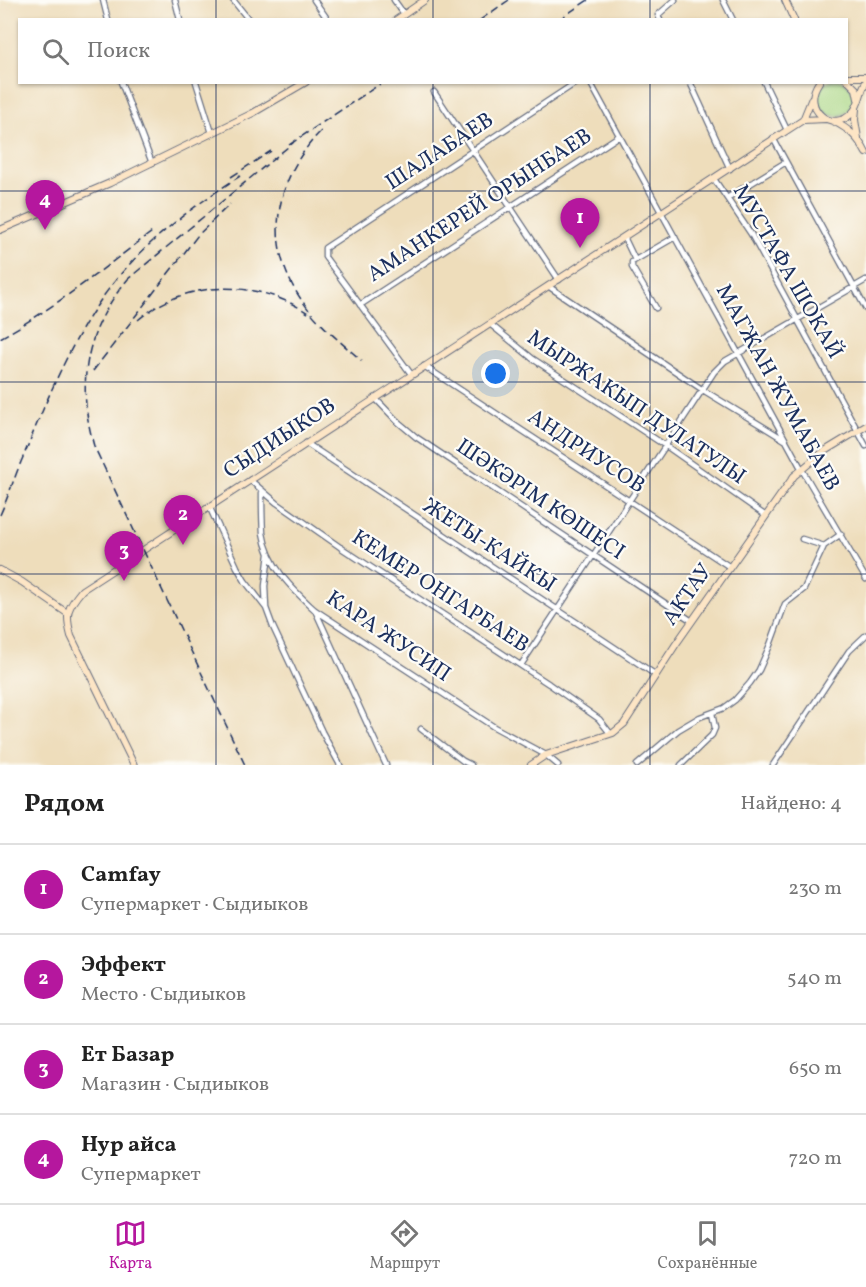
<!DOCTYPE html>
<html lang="ru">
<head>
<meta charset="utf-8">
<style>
	body { margin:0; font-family:Vollkorn,serif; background:#f2f2f2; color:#222 }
	.you { position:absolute; left:496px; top:374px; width:21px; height:21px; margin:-15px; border:4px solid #fff; border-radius:50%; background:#1a73e8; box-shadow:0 0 0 9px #1a73e833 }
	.badge { display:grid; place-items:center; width:39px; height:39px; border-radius:50%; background:#b5179e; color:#fff; font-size:20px; font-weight:700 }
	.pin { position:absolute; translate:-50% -50px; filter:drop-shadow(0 2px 3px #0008) }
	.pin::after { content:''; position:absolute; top:32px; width:21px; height:18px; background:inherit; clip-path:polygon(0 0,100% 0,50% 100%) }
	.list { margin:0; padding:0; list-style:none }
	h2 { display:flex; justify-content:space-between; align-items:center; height:78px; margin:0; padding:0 24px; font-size:26px }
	h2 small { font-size:20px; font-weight:400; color:#767676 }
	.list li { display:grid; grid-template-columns:39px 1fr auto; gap:18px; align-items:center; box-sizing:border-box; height:90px; padding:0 24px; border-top:2px solid #e0e0e0 }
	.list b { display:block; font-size:22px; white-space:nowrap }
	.list p { margin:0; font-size:20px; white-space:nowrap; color:#767676 }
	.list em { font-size:20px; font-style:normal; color:#767676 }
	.icon { flex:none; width:33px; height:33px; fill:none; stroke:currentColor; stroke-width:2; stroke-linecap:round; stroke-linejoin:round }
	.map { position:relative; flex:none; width:866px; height:765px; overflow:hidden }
	.search { position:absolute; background:#fff; box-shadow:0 2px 4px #0004; left:18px; right:18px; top:18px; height:66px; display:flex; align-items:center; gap:15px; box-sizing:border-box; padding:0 21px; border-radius:0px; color:#767676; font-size:22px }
	.sheet { height:438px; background:#fff }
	nav { display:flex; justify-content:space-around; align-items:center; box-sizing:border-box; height:84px; border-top:2px solid #e0e0e0; background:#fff; font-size:16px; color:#767676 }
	nav a { display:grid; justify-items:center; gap:3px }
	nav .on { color:#b5179e }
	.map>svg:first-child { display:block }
	.green { fill:#a9d683; stroke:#628270; stroke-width:1.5 }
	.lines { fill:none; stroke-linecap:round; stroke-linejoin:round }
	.street-casing { stroke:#656c7f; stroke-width:7 }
	.secondary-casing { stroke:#656c7f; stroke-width:8 }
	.street { stroke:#fff; stroke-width:4.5 }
	.secondary { stroke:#fde5c5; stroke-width:6 }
	.rail { stroke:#1b2f5e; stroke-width:1.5; stroke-dasharray:9 4.5; stroke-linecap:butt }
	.grid { fill:none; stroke:#1b2f5e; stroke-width:1.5; stroke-opacity:0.55 }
	.labels { text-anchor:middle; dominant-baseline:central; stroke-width:4.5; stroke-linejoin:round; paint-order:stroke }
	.street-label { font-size:22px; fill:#1b2f5e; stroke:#fdfcf7 }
</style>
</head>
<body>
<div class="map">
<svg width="866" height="765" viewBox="0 0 866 765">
	<rect width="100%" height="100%" fill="#fdfcf7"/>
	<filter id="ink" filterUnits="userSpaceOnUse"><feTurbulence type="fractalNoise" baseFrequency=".0167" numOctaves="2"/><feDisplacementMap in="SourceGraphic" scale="12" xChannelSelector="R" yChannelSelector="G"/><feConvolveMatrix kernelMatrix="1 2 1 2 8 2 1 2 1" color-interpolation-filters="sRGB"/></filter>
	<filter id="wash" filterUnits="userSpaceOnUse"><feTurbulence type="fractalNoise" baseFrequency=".008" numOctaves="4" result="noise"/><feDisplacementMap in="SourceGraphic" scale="24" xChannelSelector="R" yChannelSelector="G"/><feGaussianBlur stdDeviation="1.35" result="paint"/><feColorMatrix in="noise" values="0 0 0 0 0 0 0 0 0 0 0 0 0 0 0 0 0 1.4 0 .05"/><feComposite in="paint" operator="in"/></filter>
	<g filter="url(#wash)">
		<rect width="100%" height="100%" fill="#edb"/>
		<path class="green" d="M818 98a18 18 0 1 1 36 0a18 18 0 1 1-36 0Z"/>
	</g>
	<g filter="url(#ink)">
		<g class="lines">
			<defs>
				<path id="street" d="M103,0L108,20
					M175,0L180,20
					M233,0L249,20
					M314,0L328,20
					M394,0L404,14
					M723,0L733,20
					M660,20L658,15L675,0
					M121,82L152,163
					M196,82L212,133
					M590,82L801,468L866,579
					M690,82L730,169
					M764,82L787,130
					M434,92L559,280
					M773,138L866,309
					M714,179L751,234L866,446
					M727,198L786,162
					M624,237L635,260
					M548,286L703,390L785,440
					M360,305L619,136
					M656,308L632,267V262L675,237
					M490,324L533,359L666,446L766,516
					M424,366L730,567
					M411,374L325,257V248L577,82
					M375,398L397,421L416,437L692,621
					M306,443L656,675
					M250,480L277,503L340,547L549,684L599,719L610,733
					M262,490C262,504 262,519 263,533C268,566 292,589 315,610L494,727L546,755L558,765
					M209,506L237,567L245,581L266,608
					M802,539L824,546
					M269,554L265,586L266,608L273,627L322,732L340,765
					M315,610L386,765
					M521,665L714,372L725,361L866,280
					M421,729L463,761L471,765
					M637,765L678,730L700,717L724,708L735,700L750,683L759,670L770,645L785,604L804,589L824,546L841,534
					M681,765L712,735L715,728L712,713
					M773,765L849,651L866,635"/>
				<path id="secondary" d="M785,0L794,20
					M396,20L425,0
					M846,77H866
					M846,79L856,89L858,99
					M819,82C800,109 833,135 853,112C860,104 860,91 866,82
					M856,109L855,120L858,138
					M803,120L812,98
					M833,121C849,129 858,137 866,153
					M0,230L110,183L253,113L306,82
					M0,570L22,582L67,613
					M134,765L71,636C65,613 67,608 82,590L803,120L826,119
					M531,765L546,755L613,733L624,724L676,644L794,476L823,452L866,426"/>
			</defs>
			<use href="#street" class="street-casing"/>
			<use href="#secondary" class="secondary-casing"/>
			<use href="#street" class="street"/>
			<use href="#secondary" class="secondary"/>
			<path class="rail" d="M480,20L509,0
				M558,20L588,0
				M321,131C274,179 262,246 303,302C319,325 342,343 362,361
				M289,145L383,82
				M231,177L271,151
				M138,320C186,279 256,279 308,313
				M0,338C55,308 102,269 152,232
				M93,371L198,235L230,204
				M0,515C9,495 15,475 24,455C45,404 67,350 98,304C135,249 186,211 240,176
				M245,765L94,446C76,383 85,330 128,279L294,142"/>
		</g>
	</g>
	<path class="grid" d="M216,0V20M433,0V20M650,0V20M216,82V765M433,82V765M650,82V765M0,191H866M0,382H866M0,574H866"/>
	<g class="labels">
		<g class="street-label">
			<text transform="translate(440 152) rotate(-33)">ШАЛАБАЕВ</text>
			<text transform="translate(480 206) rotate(-33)">АМАНКЕРЕЙ ОРЫНБАЕВ</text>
			<text transform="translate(787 272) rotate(60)">МУСТАФА ШОКАЙ</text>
			<text transform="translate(777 388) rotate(61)">МАГЖАН ЖУМАБАЕВ</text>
			<text transform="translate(636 408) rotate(34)">МЫРЖАКЫП ДУЛАТУЛЫ</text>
			<text transform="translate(280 439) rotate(-33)">СЫДИЫКОВ</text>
			<text transform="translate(586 452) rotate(33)">АНДРИУСОВ</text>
			<text transform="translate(540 500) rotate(34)">ШӘКӘРІМ КӨШЕСІ</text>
			<text transform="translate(489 546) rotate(33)">ЖЕТЫ-КАЙКЫ</text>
			<text transform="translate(440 592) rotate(33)">КЕМЕР ОНГАРБАЕВ</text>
			<text transform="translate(688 595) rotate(-55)">АКТАУ</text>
			<text transform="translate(388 637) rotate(34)">КАРА ЖУСИП</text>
		</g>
	</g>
</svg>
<div class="you"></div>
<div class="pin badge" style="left:580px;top:248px">1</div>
<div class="pin badge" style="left:183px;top:545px">2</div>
<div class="pin badge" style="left:124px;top:581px">3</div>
<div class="pin badge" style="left:45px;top:230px">4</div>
<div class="search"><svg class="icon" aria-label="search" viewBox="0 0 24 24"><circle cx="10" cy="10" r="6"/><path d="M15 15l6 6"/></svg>Поиск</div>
</div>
<section class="sheet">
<h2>Рядом<small>Найдено: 4</small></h2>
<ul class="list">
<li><span class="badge">1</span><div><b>Camfay</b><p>Супермаркет · Сыдиыков</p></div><em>230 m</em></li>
<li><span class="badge">2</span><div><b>Эффект</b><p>Место · Сыдиыков</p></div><em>540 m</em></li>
<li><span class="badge">3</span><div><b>Ет Базар</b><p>Магазин · Сыдиыков</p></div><em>650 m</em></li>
<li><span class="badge">4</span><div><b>Нур айса</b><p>Супермаркет</p></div><em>720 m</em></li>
</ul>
</section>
<nav>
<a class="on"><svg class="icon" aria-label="map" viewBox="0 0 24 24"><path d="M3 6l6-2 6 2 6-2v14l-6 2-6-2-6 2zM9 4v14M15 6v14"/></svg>Карта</a>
<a><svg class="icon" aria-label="directions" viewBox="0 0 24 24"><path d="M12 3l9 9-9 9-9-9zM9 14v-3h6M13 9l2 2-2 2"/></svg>Маршрут</a>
<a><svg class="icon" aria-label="saved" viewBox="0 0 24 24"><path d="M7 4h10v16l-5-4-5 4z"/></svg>Сохранённые</a>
</nav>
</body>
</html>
